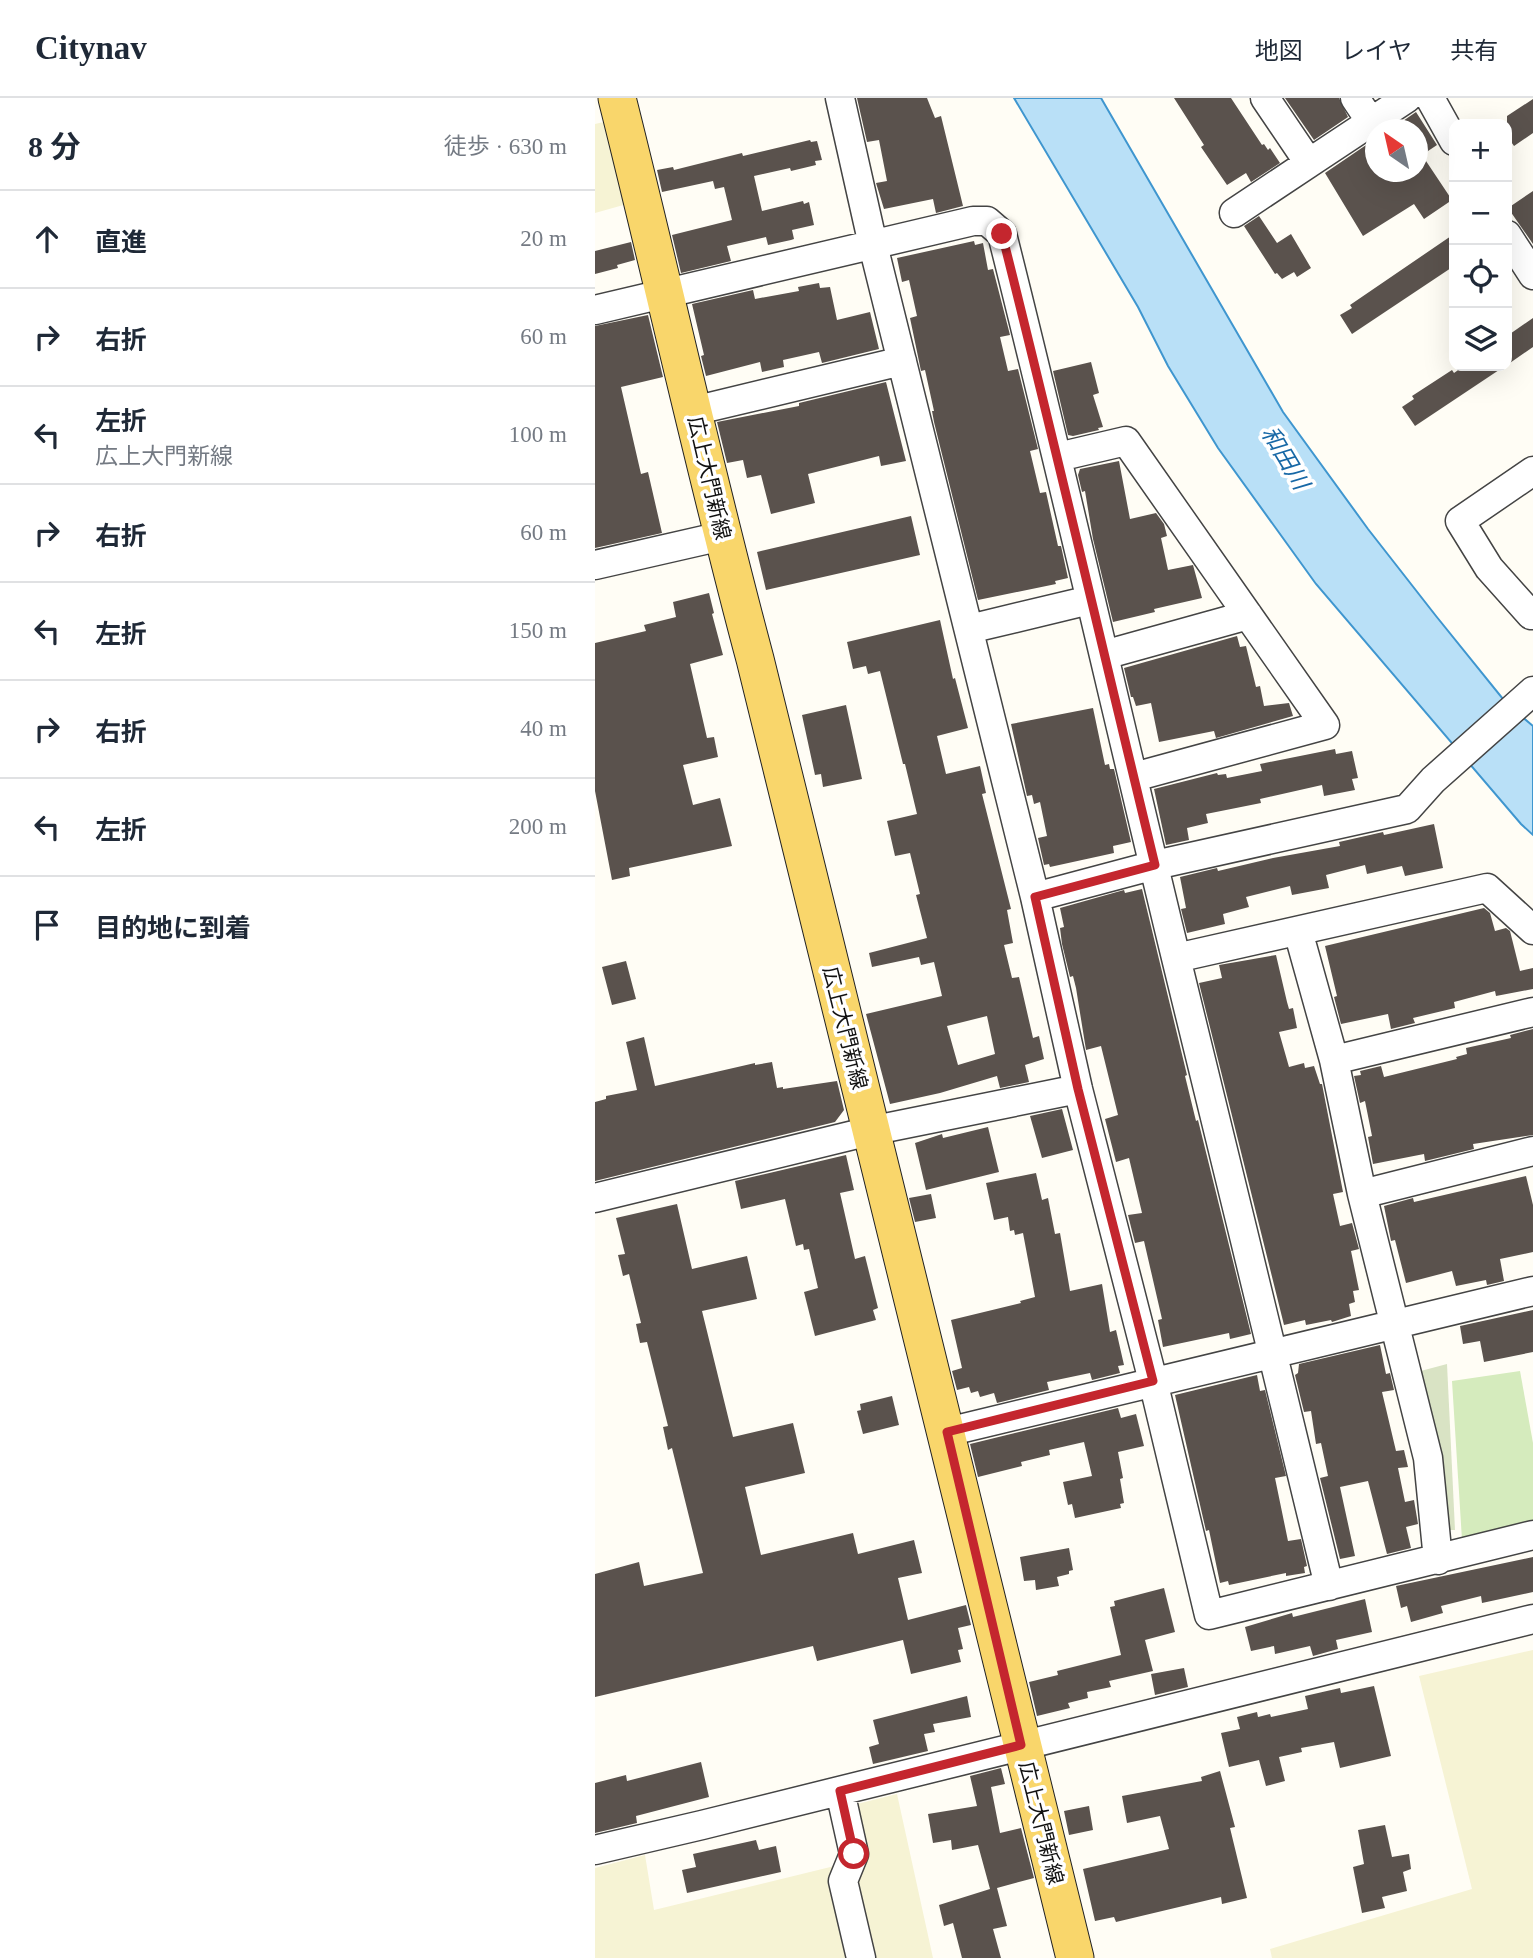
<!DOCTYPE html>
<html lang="ja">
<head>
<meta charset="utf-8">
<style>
	body { margin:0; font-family:"Times New Roman","Noto Sans JP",serif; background:#f6f6f7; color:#1f2937 }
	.controls { position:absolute; right:21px; top:21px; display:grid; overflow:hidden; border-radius:14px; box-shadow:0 7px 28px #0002 }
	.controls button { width:63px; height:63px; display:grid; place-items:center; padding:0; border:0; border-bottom:2px solid #e0e1e3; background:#fff; color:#1f2937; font:35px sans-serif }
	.compass { position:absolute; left:770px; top:21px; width:63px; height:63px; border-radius:50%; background:#fff; box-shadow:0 7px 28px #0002; rotate:326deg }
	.stop { position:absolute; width:21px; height:21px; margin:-16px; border:5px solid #c4262e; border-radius:50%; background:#fff }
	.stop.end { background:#c4262e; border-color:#fff; box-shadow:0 2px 7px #0008 }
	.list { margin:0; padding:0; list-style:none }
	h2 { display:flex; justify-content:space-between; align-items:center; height:91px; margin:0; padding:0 28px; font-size:30px }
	h2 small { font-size:23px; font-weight:400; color:#747a83 }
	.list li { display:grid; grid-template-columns:46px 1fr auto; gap:21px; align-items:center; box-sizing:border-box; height:98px; padding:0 28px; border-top:2px solid #e0e1e3 }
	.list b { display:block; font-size:26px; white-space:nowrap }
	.list p { margin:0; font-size:23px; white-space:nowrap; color:#747a83 }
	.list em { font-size:23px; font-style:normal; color:#747a83 }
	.icon { flex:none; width:38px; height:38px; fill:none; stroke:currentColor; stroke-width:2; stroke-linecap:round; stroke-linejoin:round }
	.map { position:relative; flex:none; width:938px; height:1860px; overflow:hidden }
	header { display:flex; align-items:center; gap:42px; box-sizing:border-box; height:98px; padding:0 35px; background:#fff; border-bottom:2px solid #e0e1e3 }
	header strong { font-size:33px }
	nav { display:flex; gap:38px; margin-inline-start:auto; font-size:24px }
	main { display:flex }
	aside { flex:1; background:#fff }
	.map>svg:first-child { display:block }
	.farmland { fill:#f6f3d4 }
	.green { fill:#d5ebbd }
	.cemetery { fill:#d9e3c4 }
	.water { fill:#b9e0f7; stroke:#3f96cf; stroke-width:2 }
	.building { fill:#5a524d; fill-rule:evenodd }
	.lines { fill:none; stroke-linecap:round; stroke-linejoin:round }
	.minor-casing { stroke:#444; stroke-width:31 }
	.major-casing { stroke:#222; stroke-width:39 }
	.minor { stroke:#fff; stroke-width:28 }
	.major { stroke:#f9d66b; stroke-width:37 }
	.route { stroke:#c4262e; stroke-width:9 }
	.labels { text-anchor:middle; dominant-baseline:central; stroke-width:7; stroke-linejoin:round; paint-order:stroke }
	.street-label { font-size:21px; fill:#111; stroke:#fff }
	.water-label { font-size:23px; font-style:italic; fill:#1768a6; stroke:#fff }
</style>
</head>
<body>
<header>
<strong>Citynav</strong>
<nav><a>地図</a><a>レイヤ</a><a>共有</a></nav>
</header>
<main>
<aside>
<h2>8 分<small>徒歩 · 630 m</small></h2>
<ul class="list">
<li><svg class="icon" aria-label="ahead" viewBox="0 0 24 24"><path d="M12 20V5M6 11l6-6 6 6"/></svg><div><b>直進</b></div><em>20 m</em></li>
<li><svg class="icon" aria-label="right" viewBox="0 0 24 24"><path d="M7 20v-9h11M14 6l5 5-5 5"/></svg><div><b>右折</b></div><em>60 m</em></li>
<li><svg class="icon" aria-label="left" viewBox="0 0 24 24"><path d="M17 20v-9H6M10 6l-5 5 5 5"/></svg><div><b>左折</b><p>広上大門新線</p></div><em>100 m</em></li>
<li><svg class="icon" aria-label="right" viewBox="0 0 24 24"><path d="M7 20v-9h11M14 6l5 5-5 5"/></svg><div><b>右折</b></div><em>60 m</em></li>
<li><svg class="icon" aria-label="left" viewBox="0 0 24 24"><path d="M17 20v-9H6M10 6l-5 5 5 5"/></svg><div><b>左折</b></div><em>150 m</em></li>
<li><svg class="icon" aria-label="right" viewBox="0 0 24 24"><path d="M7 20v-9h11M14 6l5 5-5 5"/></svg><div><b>右折</b></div><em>40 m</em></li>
<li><svg class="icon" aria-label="left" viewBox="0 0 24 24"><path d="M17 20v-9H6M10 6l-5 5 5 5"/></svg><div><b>左折</b></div><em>200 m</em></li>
<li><svg class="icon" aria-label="arrive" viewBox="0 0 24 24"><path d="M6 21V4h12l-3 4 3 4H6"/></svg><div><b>目的地に到着</b></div></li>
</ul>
</aside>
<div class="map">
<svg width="938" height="1860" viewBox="0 0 938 1860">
	<rect width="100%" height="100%" fill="#fffdf5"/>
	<path class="farmland" d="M13,23L32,106L0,115V26Z
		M938,1552V1860H677L675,1851L877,1791L824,1578Z
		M302,1696L338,1860H0V1770L50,1757L59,1812L264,1762L254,1708Z"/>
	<path class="green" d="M925,1273L938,1345V1423L935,1427L867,1442L857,1283Z"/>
	<path class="cemetery" d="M852,1266L860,1432H851L822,1274Z"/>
	<path class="water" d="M419,0H506L688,314L773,431L841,518L912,606L938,628V737L926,726L721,486L623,350L573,268L543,209Z"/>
	<path class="building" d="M262,0H332L340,20L346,18L368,108L341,115L338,101L289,111L281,85L292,83L284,42L272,44Z
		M579,0H636L667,47L669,46L673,52L675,50L685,65L656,84L651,75L632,87L606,49L609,47Z
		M690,0H744L753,19L719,42Z
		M938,1V35L919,48L912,38V18Z
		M821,14L842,47L827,57L857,102L829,121L819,106L768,138L730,75L780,41V74H822V32H795Z
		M215,42L216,44L222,43L227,62L220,63L221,67L196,73L195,70L159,78L167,113L208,103L209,106L214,104L219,127L197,132L199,141L196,142L173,147L171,139L132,148L136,163L86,175L77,137L137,122L129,89L120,91L118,83L67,94L62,72L78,69L79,72L147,55L148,58Z
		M938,93V146L913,110Z
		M664,118L682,145L696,136L716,170L702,179L699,174L687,181L682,175L680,176L649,128Z
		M859,136V168L757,236L745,217L757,210L755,207Z
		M379,143L380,147L388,145L393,172L398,171L415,237L405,239L413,273L423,271L443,351L435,353L445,395L451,394L463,448H466L473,480L460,483L461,486L383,502L339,324L337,313H339L330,272L326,273L315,220L322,218L314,182L307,184L302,160Z
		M36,144L40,162L22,167L23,170L0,176V153Z
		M224,185L225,190L235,189L242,222L275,214L284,251L227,265L224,254L188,262L189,269L167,274L165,264L111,278L106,258L109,257L97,206L158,192L160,201L204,193L203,189Z
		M53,217L68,279L26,289L46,376L53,374L67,435L0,450V228Z
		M938,220V249L912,267V238Z
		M496,264L504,295L498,297L508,329L503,330L504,332L478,338L473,337L458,273Z
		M869,268H910L820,328L807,309L819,301L817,298L857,272L859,275Z
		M291,284L311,363L286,368L284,358L213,376L220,405L176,416L166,377L152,380L148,362L132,365L122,324L204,308V305Z
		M524,363L535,421L561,415L569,426L572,438L566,440L573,472L598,467L607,500L559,511L560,514L518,524L498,441L490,393L487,394L483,377L485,371Z
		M316,418L325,457L171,492L162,454Z
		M114,495L119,515L117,516L128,557L95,566L112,640L119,639L123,659L88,667L98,707L125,700L137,748L34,770L35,778L17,782L0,693V545L51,533L49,527L81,519L78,504Z
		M345,522L358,581L360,580L373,630L342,638L351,676L385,668L391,695L387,696L416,811L412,812L418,845L409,847L417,880L424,879L438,940L444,938L449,961L430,967L434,984L405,990L402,978L345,995L295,1006L271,916L347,898L339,864L326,867L324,859L277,869L274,855L332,840L321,797L325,796L315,755L300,758L292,723L322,716L310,666H308L285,573L273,576L271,568L258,571L252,544ZM392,918L400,956L363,967L352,928Z
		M642,538L645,549L651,548L661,589L665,588L669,608L694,605L698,618L621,640L619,633L564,644L556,605L541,608L538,599H536L529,570Z
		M251,607L267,681L228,689L226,676L220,677L207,617Z
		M498,610L510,667L514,666L515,671H519L536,744L518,748L519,755L455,769L454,766L449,767L443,740L452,738L445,704L439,706L437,697L432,698L416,626Z
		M740,651L741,656L757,653L763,680L757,681L760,692L729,698L727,687L665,701L666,705L611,716L613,725L592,730L594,742L571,747L559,691L622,675L623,677L631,676L632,680L667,673L665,666Z
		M839,726L848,770L810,778L807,768L772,776L770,767L731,777L734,790L697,797L695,788L651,799L654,809L628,816L630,826L592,835L586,811L591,810L585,779L622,770L623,773L678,760L745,748L744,744L788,734L789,737Z
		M547,791L592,977L590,978L601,1023L603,1022L656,1236L635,1241L634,1235L568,1249L563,1222L567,1221L549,1143L540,1145L533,1117L547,1115L534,1060L521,1064L510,1021L523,1017L506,948L491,952L481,890L478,878L475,879L467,846L465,830L469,829L465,810L529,792L530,795Z
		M889,810L895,815L900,833L911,830L915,833L925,873L938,870V891L901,898L900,893L859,904L860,910L818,920L820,925L796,931L793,916L746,926L739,899L742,898L730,848Z
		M681,857L692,904L694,911L698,910L702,930L684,934L694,969L709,965L710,970L719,968L725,986H727L748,1094L738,1096L745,1128L757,1125L764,1151L756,1153L764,1192L758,1193L760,1204L754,1206L756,1218L737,1224L736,1222L711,1227L710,1222L689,1227L604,885L627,880L624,867Z
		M31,863L41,901L17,907L7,869Z
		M938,931V1037L878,1046L879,1051L830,1063L829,1056L778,1066L773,1039L777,1038L770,1003L765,1005L759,978L766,977L765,973L786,968L789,979L862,961L861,959L872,956L871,950L916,940L915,937Z
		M49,939L60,988L160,965V967L177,964L182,990L188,989V991L242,983L249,1012L240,1024L0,1083V1004L11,1001V998L42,992L31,944Z
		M467,1011L478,1052L447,1060L435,1018Z
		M393,1029L404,1074L331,1092L320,1045L347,1036L348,1040Z
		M251,1057L259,1092L245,1095L260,1161L270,1158L283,1210L278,1212L281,1222L220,1238L209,1194L223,1190L214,1151L209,1152L208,1146L201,1148L190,1101L146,1111L140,1083Z
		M441,1075L447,1102L453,1100L460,1136L465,1135L475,1193L507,1186L515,1234L521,1232L529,1267L523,1268L525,1275L497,1282L495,1275L452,1284L454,1292L402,1305L399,1295L385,1299L383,1293L376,1295L374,1289L362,1292L357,1273L367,1270L356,1222L426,1205L425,1203L440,1199L428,1135L420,1137L419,1132L415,1133L413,1119L399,1122L391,1085Z
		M931,1078L938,1107V1154L905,1161L909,1183L892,1187L891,1182L861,1188L857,1173L811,1185L800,1142L796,1143L789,1108L818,1100L819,1104Z
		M336,1096L341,1120L320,1124L314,1100Z
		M82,1106L97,1171L152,1158L162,1201L107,1213L138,1339L198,1325L210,1375L150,1389L166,1457L258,1435L263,1456L319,1442L327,1475L303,1480L313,1522L371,1507L376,1527L363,1530L368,1551L363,1552L366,1564L316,1576L308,1542L222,1563L218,1548L0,1599V1476L44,1464L49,1488L108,1475L77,1350L73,1352L68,1329L73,1328L52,1244L45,1245L41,1226L46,1225L34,1176L28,1178L23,1157L30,1156L21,1120Z
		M938,1212V1254L889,1264L885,1243L868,1246L865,1228Z
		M785,1247L791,1276L795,1275L799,1292L787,1294L801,1353L809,1352L813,1369L803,1370L810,1404L819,1402L823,1426L811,1429L816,1450L792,1456L773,1383L745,1389L760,1458L745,1461L725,1380L733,1378L726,1345L721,1346L716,1313L709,1314L700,1277L703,1275L704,1266Z
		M662,1277L665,1293L670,1292L691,1378L680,1380L693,1443L706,1441L712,1468L709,1469L710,1475L691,1478V1475L634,1487L633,1483L625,1485L614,1432L611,1433L580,1297Z
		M297,1298L304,1327L268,1336L262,1313L266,1312L265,1306Z
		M523,1310L526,1320L541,1316L549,1348L523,1354L528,1380L525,1381L529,1405L525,1406L526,1410L480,1420L477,1406L473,1407L468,1384L497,1378L489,1344L454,1352L455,1357L426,1364L427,1368L383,1379L375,1346Z
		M474,1450L478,1472L474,1473V1476L462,1479L464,1488L441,1492L440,1482L429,1483L425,1459Z
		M938,1459V1494L887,1505L886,1498L846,1508L848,1515L816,1524L812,1508L806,1510L801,1488Z
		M569,1490L580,1534L550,1542L558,1573L514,1583L516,1589L492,1594L493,1600L473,1605L475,1610L442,1618L434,1584L463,1577L462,1573L526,1557L515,1509L520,1508L519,1503Z
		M770,1501L777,1534L741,1542L743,1551L718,1558L715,1548L680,1556L679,1548L656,1553L650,1529L697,1515L698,1519Z
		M589,1570L593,1589L560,1597L556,1576Z
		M779,1588L796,1658L745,1670L739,1644L706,1650L707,1654L684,1659L690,1683L671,1688L664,1662L634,1669L626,1635L645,1631L642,1619L662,1614L663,1619L675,1616L676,1619L713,1611L710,1598L745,1590L746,1595Z
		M372,1598L376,1619L338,1626L340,1634L329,1636L333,1653L278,1666L274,1649L284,1646L278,1622Z
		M106,1664L114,1699L41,1718L42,1725L0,1735V1685L31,1677L32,1683Z
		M406,1670L410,1686L396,1689L405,1735L426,1730L439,1780L402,1790L412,1828L398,1831L406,1860H367L358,1825L349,1828L344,1807L395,1791L383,1747L357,1752L356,1742L338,1745L333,1716L382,1708L375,1678Z
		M625,1673L640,1729L635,1730L652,1800L627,1806L626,1799L521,1824L519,1819L500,1823L488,1771L574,1751L565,1718L532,1725L527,1698L607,1683L606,1679Z
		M494,1708L498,1732L474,1737L469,1713Z
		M790,1727L797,1759L814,1756L816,1771L808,1774L812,1793L787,1799L790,1810L767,1815L758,1769L769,1766L763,1732Z
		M161,1742L164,1752L181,1748L186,1774L92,1795L87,1772L101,1769L98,1756Z"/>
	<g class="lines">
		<defs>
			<path id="minor" d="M245,0L278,147L440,799L483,991L558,1283L614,1517L938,1437
				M670,0L714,65L812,0
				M760,0L776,24
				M835,0L859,43
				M639,115L714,65
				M912,137L938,177
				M0,212L378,123H392L407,136C468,378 523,621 582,864C632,1072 685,1280 734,1488
				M98,313L307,263
				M463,359L531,343L730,627L539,679
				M938,373L865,423L894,470L936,517L938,516
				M0,467L127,438
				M374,531L495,502
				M509,557L653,517
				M440,799L560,767L812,711L838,682L938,593
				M703,833L739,962L767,1096L833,1360L843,1462
				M581,860L892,790L938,832
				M739,962L938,914
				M767,1096L938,1053
				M0,1100L275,1033L483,991
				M352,1334L938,1193
				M245,1693L259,1756L248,1783L266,1860
				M0,1752L107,1727L938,1521"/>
			<path id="major" d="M22,0C69,187 110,375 160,561L480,1860"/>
		</defs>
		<use href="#minor" class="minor-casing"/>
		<use href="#major" class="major-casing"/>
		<use href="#minor" class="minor"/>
		<use href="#major" class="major"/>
	</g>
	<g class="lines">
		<path class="route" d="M259,1756L245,1693L426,1647L352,1334L558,1283L483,991L440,799L560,767C509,557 460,346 407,136"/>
	</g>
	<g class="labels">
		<g class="street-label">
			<text transform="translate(114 380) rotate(77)">広上大門新線</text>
			<text transform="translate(250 930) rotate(76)">広上大門新線</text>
			<text transform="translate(446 1725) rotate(76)">広上大門新線</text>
		</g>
		<g class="water-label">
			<text transform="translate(690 360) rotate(59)">和田川</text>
		</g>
	</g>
</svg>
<div class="controls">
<button>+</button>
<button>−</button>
<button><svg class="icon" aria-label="locate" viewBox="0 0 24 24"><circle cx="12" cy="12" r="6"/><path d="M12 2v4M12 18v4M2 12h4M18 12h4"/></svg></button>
<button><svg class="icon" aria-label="layers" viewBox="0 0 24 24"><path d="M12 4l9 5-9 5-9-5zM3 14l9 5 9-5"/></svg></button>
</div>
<svg class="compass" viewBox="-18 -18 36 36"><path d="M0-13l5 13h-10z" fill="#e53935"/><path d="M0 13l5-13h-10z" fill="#747a83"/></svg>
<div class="stop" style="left:259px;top:1756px"></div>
<div class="stop end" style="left:407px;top:136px"></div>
</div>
</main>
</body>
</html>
